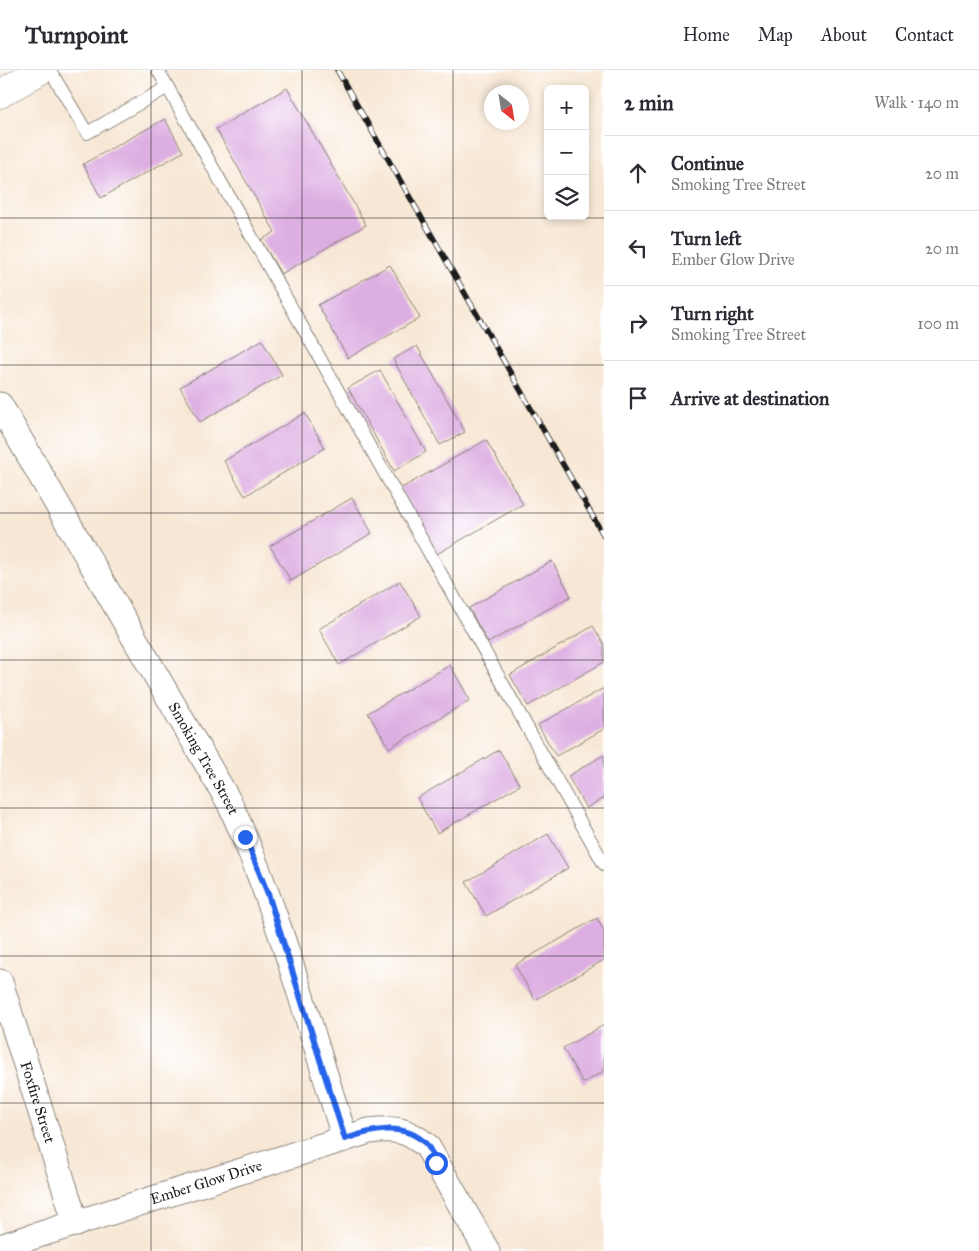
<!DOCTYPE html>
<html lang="en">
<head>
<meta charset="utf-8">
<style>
	body { margin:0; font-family:"IM FELL Great Primer",serif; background:#f7f7f7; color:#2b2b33 }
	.controls { position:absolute; right:15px; top:15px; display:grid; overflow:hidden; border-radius:8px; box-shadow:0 2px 8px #0003 }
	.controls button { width:45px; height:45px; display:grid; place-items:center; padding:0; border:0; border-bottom:1px solid #e1e1e2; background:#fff; color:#2b2b33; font:25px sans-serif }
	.compass { position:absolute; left:484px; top:15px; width:45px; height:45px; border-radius:50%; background:#fff; box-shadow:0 2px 8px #0003; rotate:150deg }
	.stop { position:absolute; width:15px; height:15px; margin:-11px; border:4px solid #2563eb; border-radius:50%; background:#fff }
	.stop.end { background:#2563eb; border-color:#fff; box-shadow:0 1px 5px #0008 }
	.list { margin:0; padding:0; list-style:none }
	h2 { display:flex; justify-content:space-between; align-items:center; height:65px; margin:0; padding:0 20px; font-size:21px }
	h2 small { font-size:16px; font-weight:400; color:#7c7c81 }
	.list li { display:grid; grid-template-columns:32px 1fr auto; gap:15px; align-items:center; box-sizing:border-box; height:75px; padding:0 20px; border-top:1px solid #e1e1e2 }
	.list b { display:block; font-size:19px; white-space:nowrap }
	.list p { margin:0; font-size:16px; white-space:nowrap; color:#7c7c81 }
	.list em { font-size:16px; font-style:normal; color:#7c7c81 }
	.icon { flex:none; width:28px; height:28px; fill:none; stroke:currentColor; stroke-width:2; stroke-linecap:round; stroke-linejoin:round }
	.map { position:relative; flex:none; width:604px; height:1181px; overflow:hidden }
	header { display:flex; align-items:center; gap:30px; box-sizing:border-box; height:70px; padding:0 25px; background:#fff; border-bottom:1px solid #e1e1e2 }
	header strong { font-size:24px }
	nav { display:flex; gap:28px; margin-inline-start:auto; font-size:18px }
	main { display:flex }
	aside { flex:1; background:#fff }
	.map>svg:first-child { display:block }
	.building { fill:#ddaee2 }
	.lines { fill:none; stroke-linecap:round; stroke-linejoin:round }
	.service-casing { stroke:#8a8278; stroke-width:14 }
	.minor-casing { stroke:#8a8278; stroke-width:27 }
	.secondary-casing { stroke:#8a8278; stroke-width:29 }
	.service { stroke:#fff; stroke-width:12 }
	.minor { stroke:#fff; stroke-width:25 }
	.secondary { stroke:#fff; stroke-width:28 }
	.rail-casing { stroke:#1c1c1c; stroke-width:5.5 }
	.rail { stroke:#fff; stroke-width:4; stroke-dasharray:11; stroke-linecap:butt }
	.route { stroke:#2563eb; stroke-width:6 }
	.grid { fill:none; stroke:#1c1c1c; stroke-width:1; stroke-opacity:0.55 }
	.labels { text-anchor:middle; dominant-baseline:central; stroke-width:4; stroke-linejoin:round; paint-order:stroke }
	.street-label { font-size:15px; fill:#1c1c1c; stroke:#fff }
</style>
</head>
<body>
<header>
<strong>Turnpoint</strong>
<nav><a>Home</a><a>Map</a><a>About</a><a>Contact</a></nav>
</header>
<main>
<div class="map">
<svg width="604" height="1181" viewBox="0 0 604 1181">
	<rect width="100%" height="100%" fill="#fff"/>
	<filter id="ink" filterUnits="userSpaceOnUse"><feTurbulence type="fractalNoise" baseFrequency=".02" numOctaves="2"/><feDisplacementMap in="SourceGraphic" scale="10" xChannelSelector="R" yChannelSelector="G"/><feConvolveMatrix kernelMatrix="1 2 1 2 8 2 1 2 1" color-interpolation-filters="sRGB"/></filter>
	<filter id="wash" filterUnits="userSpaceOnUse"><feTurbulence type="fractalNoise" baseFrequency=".0096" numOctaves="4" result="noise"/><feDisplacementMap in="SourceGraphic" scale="20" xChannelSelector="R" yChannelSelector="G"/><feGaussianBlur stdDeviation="1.12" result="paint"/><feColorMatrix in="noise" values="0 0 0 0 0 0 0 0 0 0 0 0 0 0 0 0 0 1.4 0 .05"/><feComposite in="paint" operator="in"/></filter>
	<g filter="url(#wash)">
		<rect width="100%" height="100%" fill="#f7e7d4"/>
		<g id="blocks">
			<path class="building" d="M287,18L366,155L281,204L261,170L275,162L216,59Z
				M165,49L183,82L101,128L83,94Z
				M390,195L420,248L348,288L318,235Z
				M262,270L282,305L200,352L180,317Z
				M417,276L465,362L440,375L393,289Z
				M380,300L426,382L394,401L348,318Z
				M305,343L325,378L245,426L224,391Z
				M486,370L523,434L437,484L400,419Z
				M352,428L372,463L291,511L270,476Z
				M552,491L571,526L488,573L469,538Z
				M400,511L421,546L339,595L319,559Z
				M593,556L604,574V592L528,636L510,605Z
				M450,595L470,630L389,678L368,643Z
				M604,618V659L556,686L538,655Z
				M499,680L520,715L437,763L417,728Z
				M604,685V728L586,738L568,706Z
				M548,764L568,798L486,846L466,812Z
				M597,848L604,861V890L535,930L515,895Z
				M604,955V1001L583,1013L563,978Z"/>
		</g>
	</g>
	<g filter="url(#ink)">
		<use href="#blocks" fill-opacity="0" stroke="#8a8278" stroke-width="1"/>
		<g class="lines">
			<defs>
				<path id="service" d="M50,0L87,63L168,17
					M158,0L604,794"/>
				<g id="minor">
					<path id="s1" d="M0,335L229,732C279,840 309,956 345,1069"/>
					<path id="s2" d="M0,912L76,1154"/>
					<path id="s3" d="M0,1177L369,1061C396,1058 406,1059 427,1076L487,1181"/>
				</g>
				<path id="secondary" d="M0,24L41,0"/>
			</defs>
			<use href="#service" class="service-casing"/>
			<use href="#minor" class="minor-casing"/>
			<use href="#secondary" class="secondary-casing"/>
			<use href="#service" class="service"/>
			<use href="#minor" class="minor"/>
			<use href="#secondary" class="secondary"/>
			<defs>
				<path id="rail" d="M337,0L604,466"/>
			</defs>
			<use href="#rail" class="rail-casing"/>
			<use href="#rail" class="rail"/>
		</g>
	</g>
	<g class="lines" filter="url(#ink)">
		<path class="route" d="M245,767L268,824L345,1069C371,1060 405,1051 427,1075C431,1080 433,1087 436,1093"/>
	</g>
	<path class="grid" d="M151,0V1181M302,0V1181M453,0V1181M0,148H604M0,295H604M0,443H604M0,590H604M0,738H604M0,886H604M0,1033H604"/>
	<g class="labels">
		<g class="street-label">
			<text stroke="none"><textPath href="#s1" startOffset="408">Smoking Tree Street</textPath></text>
			<text stroke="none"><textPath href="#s2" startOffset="126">Foxfire Street</textPath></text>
			<text stroke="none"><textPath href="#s3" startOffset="216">Ember Glow Drive</textPath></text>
		</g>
	</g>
</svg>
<div class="controls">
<button>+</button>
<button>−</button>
<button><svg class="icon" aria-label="layers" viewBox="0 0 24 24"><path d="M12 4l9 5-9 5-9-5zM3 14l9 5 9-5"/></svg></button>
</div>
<svg class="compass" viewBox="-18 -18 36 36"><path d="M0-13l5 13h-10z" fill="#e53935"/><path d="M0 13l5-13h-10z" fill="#7c7c81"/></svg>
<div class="stop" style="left:436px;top:1093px"></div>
<div class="stop end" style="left:245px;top:767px"></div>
</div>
<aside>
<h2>2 min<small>Walk · 140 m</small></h2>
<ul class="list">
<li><svg class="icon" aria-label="ahead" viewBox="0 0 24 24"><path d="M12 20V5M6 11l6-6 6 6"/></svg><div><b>Continue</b><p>Smoking Tree Street</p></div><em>20 m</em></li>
<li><svg class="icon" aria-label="left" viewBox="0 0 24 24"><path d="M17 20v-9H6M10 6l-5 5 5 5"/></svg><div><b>Turn left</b><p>Ember Glow Drive</p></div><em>20 m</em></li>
<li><svg class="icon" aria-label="right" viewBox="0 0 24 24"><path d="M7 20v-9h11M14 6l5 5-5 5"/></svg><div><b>Turn right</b><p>Smoking Tree Street</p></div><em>100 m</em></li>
<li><svg class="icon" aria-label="arrive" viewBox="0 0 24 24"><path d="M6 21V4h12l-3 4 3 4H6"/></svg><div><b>Arrive at destination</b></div></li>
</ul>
</aside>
</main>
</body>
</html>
